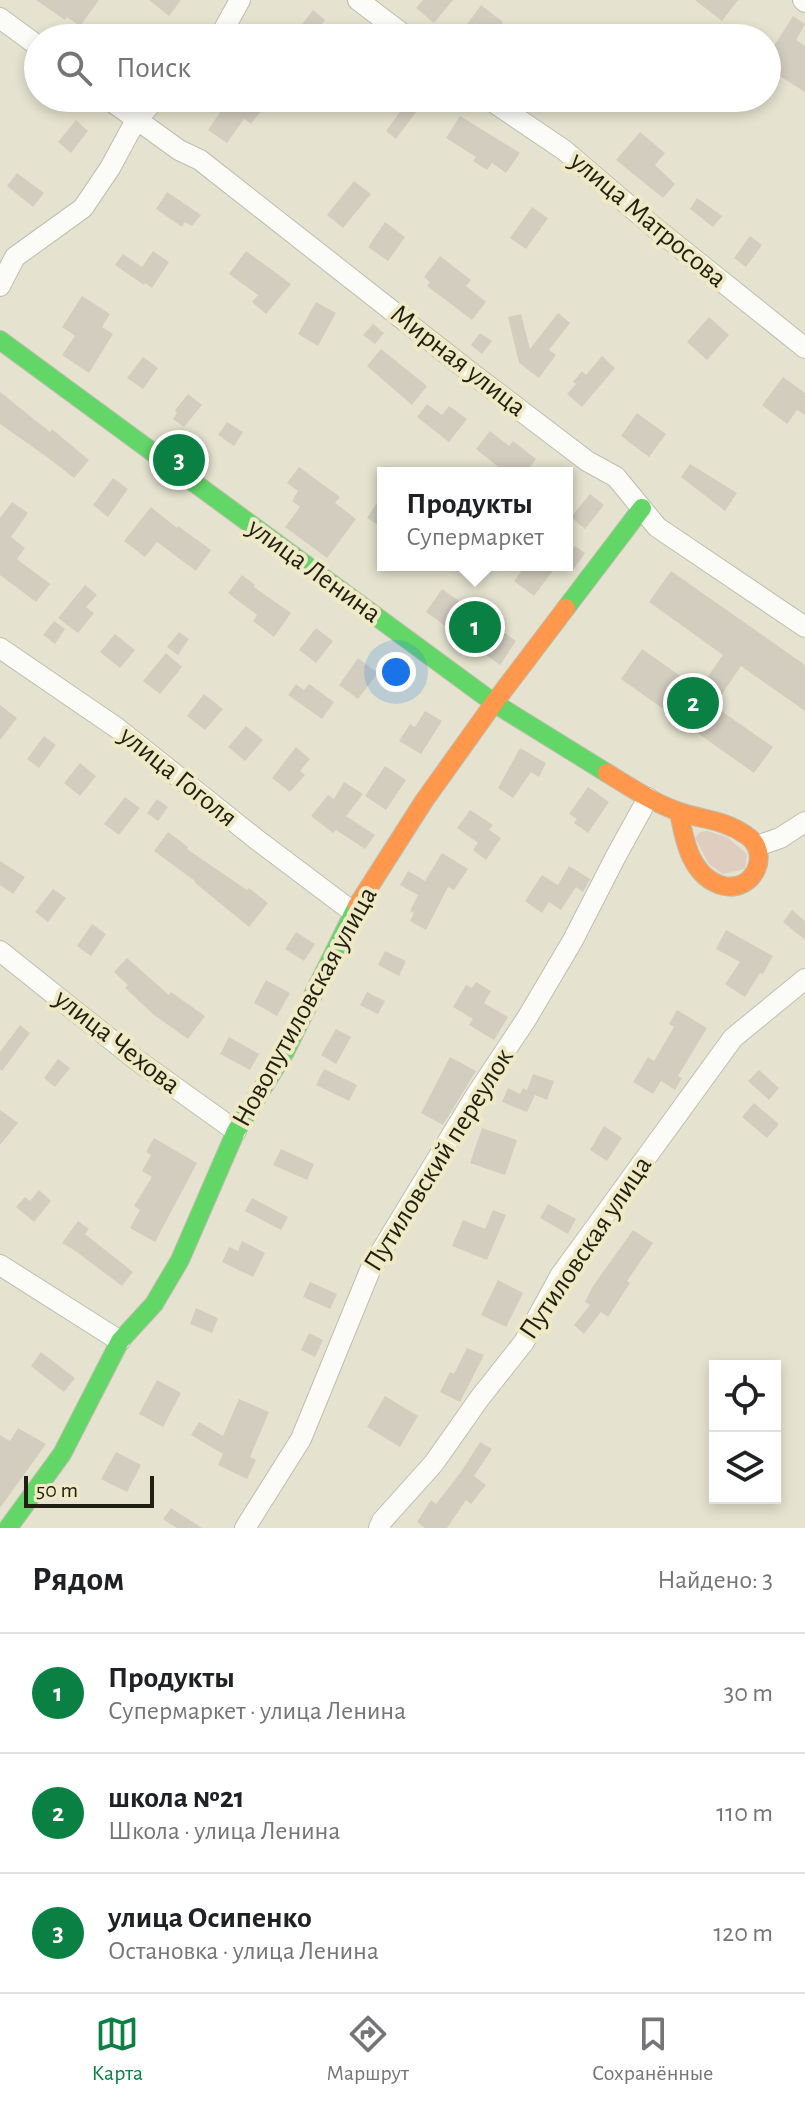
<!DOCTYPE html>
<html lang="ru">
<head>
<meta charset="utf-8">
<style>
	body { margin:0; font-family:"Alegreya Sans",sans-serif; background:#f6f6f6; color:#202124 }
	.controls { position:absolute; right:24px; bottom:24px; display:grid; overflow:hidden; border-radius:0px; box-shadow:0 4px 12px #0003 }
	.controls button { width:72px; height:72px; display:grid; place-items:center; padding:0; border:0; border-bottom:2px solid #e0e0e0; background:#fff; color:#202124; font:40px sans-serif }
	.scale { position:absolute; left:24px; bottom:20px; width:130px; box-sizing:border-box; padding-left:8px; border:4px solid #211f11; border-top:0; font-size:22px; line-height:28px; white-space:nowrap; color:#211f11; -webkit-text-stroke:6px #efeac5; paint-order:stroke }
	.you { position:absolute; left:396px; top:672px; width:28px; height:28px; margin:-20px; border:6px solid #fff; border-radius:50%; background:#1a73e8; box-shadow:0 0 0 12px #1a73e833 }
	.badge { display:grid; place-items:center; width:52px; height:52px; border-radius:50%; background:#0b8043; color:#fff; font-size:26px; font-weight:700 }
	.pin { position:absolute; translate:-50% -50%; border:4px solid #fff; box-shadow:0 2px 8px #0006 }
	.popup { position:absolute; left:377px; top:467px; width:196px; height:104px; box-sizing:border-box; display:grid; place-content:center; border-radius:0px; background:#fff; filter:drop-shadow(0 2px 6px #0005); font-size:26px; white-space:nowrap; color:#757577 }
	.popup b { font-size:30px; color:#202124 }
	.popup::after { content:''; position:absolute; left:50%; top:100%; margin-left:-16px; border:16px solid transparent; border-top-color:#fff }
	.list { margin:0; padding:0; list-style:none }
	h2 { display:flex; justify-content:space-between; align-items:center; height:104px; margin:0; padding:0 32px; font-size:34px }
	h2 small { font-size:26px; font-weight:400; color:#757577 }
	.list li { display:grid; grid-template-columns:52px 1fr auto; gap:24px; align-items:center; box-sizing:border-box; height:120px; padding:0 32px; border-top:2px solid #e0e0e0 }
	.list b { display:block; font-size:30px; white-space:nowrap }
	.list p { margin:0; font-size:26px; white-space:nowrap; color:#757577 }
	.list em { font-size:26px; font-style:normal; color:#757577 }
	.icon { flex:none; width:44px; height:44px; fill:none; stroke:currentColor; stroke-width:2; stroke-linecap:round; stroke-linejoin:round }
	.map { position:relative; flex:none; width:805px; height:1528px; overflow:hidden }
	.search { position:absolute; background:#fff; box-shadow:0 4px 12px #0003; left:24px; right:24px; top:24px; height:88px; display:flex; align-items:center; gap:20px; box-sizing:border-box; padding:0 28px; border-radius:44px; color:#757577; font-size:30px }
	.sheet { height:464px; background:#fff }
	nav { display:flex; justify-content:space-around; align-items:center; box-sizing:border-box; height:112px; border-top:2px solid #e0e0e0; background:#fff; font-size:22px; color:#757577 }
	nav a { display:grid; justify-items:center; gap:4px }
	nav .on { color:#0b8043 }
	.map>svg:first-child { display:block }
	.green { fill:#dfcec0 }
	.building { fill:#d3cdbf }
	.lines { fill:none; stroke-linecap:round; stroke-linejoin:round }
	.street-casing { stroke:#bfbeae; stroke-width:22 }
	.fast-casing { stroke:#bfbeae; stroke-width:20 }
	.slow-casing { stroke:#bfbeae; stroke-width:20 }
	.street { stroke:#fbfbf8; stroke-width:20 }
	.fast { stroke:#63d668; stroke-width:18 }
	.slow { stroke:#ff974d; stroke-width:18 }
	.labels { text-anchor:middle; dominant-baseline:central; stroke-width:8; stroke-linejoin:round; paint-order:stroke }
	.street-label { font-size:28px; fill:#211f11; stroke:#efeac5 }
</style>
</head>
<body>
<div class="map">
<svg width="805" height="1528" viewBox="0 0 805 1528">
	<rect width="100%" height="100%" fill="#e5e3cf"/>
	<path class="green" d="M707,831L727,837L747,854L745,869L723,874L709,864L695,838L700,832Z"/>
	<path class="building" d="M36,0H99L80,26L67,17L65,20Z
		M149,0H181L169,16Z
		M423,0H453L434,23L416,8Z
		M695,0H738L722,21Z
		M481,5L503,22L492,38H457Z
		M313,10L325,20L312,37L300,27Z
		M793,16L805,24L796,40L805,46V92L767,68V57Z
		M230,98H271L251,124L244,119L227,143L208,130Z
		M410,98L425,100L396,139L386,131Z
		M460,116L520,153L506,173L492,163L487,170L473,161L476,157L446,138Z
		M76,120L88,131L71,153L58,142Z
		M640,132L665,153L655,165L675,184L663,198L616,160Z
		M17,173L44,193L33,207L7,186Z
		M354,181L371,194L343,228L327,215Z
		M167,192L201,215L192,226L185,222L182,227L156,209Z
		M697,198L722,216L713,227L690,209Z
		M532,207L548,218L526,249L510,238Z
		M385,222L405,237L388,261L368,247Z
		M750,236L762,245L746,267L734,258Z
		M153,251L169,262L152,288L145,283L144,285L115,265L123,254L142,267Z
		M246,251L291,284L266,314L252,302L258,295L229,274Z
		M440,256L471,280L466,286L486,302L472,320L427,286L430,282L424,277Z
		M82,296L110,314L102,327L113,334L89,373L62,355L75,336L62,327Z
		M316,302L336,313L318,346L298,334Z
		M558,313L570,323L549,350L556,355L539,378L519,363L508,317L521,314L530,349Z
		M709,317L729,335L707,360L687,342Z
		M373,324L384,333L375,344L363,335Z
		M480,333L492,341L482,354L471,345Z
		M381,349L427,386L412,405L367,366Z
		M602,356L615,368L582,407L567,394L576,384L573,382L582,371L586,375Z
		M143,357L158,368L143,389L127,378Z
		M783,377L805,393V415L797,410L787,424L762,405Z
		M0,392L50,432L52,429L89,460L74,478L47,457L0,424Z
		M188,394L202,405L184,427L173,419L177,413L175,410Z
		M427,404L442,415L449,406L467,419L449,442L417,417Z
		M637,413L666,434L649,457L621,436Z
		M227,422L243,432L234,446L218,435Z
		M490,431L509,446L513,441L536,459L525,473H506L476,449Z
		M690,464L737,493L725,511L681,477Z
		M299,467L340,497L335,503L356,519L327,558L285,527L300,507L292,501L298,491L287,483Z
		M113,478L128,489L108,517L93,505Z
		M383,494V528L367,518Z
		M590,494L604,505L585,529L571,517Z
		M12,502L28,513L11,537L25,548L17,559L50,584L36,602L0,575V518Z
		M151,507L177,528L178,526L211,550L196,571L157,542L145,557L124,541Z
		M575,546L585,553L573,570L567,566V557Z
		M526,565H557L534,596L514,581Z
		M671,571L805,665V711L741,666L714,706L773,747L754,773L621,679L642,649L699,689L723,655L649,602Z
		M242,575L255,585L254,587L291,613L274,637L253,621L257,615L228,593Z
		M85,585L97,595L86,607L94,613L78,633L58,618Z
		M442,589L516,641L500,665L426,612Z
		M54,621L65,629L55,644L43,635Z
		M316,628L333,641L316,663L299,650Z
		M179,632L189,639L178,655L167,647Z
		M115,634L135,650L120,668L100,652Z
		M166,653L182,667L160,694L143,681Z
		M358,658L378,673L358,699L339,685Z
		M296,684L304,690L309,684L334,702L322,719L288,695Z
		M204,694L223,709L205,730L187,716Z
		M0,705L17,718L0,740Z
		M425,711L442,721L421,754L399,741L410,724L415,727Z
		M246,726L263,740L245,761L228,747Z
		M44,736L56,745L39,768L27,759Z
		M296,747L310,759L300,771L305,775L290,792L272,778Z
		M520,748L546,763L539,777L531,772L513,798L498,788Z
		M80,763L96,776L80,796L64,783Z
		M385,766L406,780L386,810L365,796Z
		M344,782L363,794L346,816L375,835L365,849L336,830L333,833L311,816L328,795L334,799Z
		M588,787L609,802L588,833L574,823L577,819L569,814Z
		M125,797L140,808L119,835L104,824Z
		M157,799L168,807L158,821L147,813Z
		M470,810L493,825L489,830L501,838L486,860L473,850L478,843L457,828Z
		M168,832L188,847L187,849L247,890L249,888L268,903L249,927L194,882L195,881L154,851Z
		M442,853L468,869L454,890L448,887L426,930L410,921L414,913L410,911L418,895L400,885L408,871L425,881Z
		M0,861L25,877L13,894L0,885Z
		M569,866L590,879L583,892L576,887L561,910L549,902L542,913L525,901L542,875L558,885Z
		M53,889L66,898L48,922L35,912Z
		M792,910L805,921V940L783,922Z
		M92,924L106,934L91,956L77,946Z
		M726,930L773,956L763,974L760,973L745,997L725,984L740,962L716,949Z
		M296,932L315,944L304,961L285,949Z
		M385,951L406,961L399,976L378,965Z
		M127,958L169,995L171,992L205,1016L188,1039L154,1015L125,988L128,985L114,972Z
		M266,980L290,993L277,1016L254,1003Z
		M476,982L491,991L484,1003L508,1017L494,1040L469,1025L473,1019L453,1007L466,985L472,988Z
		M367,992L385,1001L378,1014L360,1005Z
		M677,1010L707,1028L678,1076L682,1078L675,1090L661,1081L653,1094L633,1082L648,1057L654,1061L674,1027L669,1024Z
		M20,1025L30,1033L2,1071L0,1069V1052Z
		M336,1029L351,1037L336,1064L321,1055Z
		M229,1037L259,1054L250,1070L220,1054Z
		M450,1057L476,1071L443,1125L421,1113Z
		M58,1059L70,1068L55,1087L44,1078Z
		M324,1069L357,1085L349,1101L316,1085Z
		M759,1070L779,1088L769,1100L748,1081Z
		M533,1074L554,1081L547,1100L535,1095L527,1112L502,1102L508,1088L520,1094L523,1088L527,1090Z
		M754,1103L779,1124L767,1138L742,1117Z
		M0,1110L18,1123L0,1145Z
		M604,1126L622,1138L607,1161L590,1150Z
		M482,1128L517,1140L505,1175L470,1163Z
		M154,1138L197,1163L155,1242L130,1228L140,1210L134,1206L152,1177L142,1171L151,1155L146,1152Z
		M281,1149L314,1164L307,1180L273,1165Z
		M39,1190L51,1201L34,1222L16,1207L25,1197L30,1201Z
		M252,1198L288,1217L281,1230L245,1211Z
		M548,1204L576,1219L568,1234L540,1218Z
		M493,1210L506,1215L487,1260L452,1246L463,1220L485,1229Z
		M78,1221L89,1229L85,1234L133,1272L122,1286L74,1250L62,1243Z
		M633,1230L653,1243L627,1281L630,1283L608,1317L601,1312L584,1334L574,1325L590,1305L585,1302L593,1286Z
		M242,1241L265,1253L253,1277L222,1262L229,1247L238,1251Z
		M498,1280L523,1293L506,1327L481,1315Z
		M310,1282L337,1294L330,1309L303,1297Z
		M196,1308L218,1318L212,1333L190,1324Z
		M309,1333L323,1340L315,1357L301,1350Z
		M467,1348L484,1355L460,1402L440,1392L450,1372L454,1374Z
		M41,1352L75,1378L64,1392L31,1366Z
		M157,1380L181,1393L163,1427L139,1414Z
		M385,1396L418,1416L400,1447L367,1427Z
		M239,1399L269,1412L250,1457L256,1460L247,1479L218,1465L223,1454L191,1435L199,1422L223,1436Z
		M18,1428L46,1444L0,1508V1435L10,1441Z
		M480,1442L492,1449L474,1476L486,1485L471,1504L466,1500L447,1528H425L417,1522L431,1500L436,1504L461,1472Z
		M116,1452L141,1465L127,1492L101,1479Z
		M171,1508L202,1528H177L163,1519Z"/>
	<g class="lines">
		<defs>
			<path id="street" d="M358,0L408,38
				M803,0L805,2
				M0,18L38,46
				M219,38L240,0
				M107,98L179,150L200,160L470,372L587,461L616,477L657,527L805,627
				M487,98L564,150L654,227L805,348
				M0,286L15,257L83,208L110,168L136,120L157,98
				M0,648L117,728L256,839L353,912
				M757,846L780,838L805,822
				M0,951L134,1058L236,1131
				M0,1265L120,1341
				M245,1528L301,1439L371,1268L476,1095L527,1018L573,940L616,856L648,798
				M379,1528L382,1521L434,1463L479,1399L524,1342L560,1276L733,1038L805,979"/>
			<path id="fast" d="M0,340L494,703L607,773
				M566,608L642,508
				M8,1528L62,1454L120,1341L154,1304L180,1260L236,1131L285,1052L357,906"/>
			<path id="slow" d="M607,773C630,787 652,802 677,811C702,820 723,819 746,835C772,852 755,892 724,886C691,878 684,840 679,812
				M357,906L424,801L494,703L566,608"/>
		</defs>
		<use href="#street" class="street-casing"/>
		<use href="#fast" class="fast-casing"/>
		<use href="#slow" class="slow-casing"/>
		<use href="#street" class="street"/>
		<use href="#fast" class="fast"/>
		<use href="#slow" class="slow"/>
	</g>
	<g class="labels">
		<g class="street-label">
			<text transform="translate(648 220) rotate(40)">улица Матросова</text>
			<text transform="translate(458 361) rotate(38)">Мирная улица</text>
			<text transform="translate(314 571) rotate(36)">улица Ленина</text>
			<text transform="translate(178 777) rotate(39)">улица Гоголя</text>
			<text transform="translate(305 1007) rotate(-61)">Новопутиловская улица</text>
			<text transform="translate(117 1042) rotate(38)">улица Чехова</text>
			<text transform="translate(439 1160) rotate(-58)">Путиловский переулок</text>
			<text transform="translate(586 1248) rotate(-56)">Путиловская улица</text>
		</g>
	</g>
</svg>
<div class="controls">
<button><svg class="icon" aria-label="locate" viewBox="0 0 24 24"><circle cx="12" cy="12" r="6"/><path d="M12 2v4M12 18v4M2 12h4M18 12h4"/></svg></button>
<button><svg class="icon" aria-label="layers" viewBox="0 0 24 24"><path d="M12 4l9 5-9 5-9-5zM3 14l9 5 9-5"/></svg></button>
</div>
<div class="scale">50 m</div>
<div class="you"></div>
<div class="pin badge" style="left:475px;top:627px">1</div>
<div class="popup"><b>Продукты</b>Супермаркет</div>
<div class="pin badge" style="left:693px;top:703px">2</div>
<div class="pin badge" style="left:179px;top:460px">3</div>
<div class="search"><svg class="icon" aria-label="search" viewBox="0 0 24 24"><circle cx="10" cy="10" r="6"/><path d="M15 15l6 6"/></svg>Поиск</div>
</div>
<section class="sheet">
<h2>Рядом<small>Найдено: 3</small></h2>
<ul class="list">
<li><span class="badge">1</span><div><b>Продукты</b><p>Супермаркет · улица Ленина</p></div><em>30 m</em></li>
<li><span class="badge">2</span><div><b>школа №21</b><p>Школа · улица Ленина</p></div><em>110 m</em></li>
<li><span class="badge">3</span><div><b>улица Осипенко</b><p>Остановка · улица Ленина</p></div><em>120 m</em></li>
</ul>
</section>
<nav>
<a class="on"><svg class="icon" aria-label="map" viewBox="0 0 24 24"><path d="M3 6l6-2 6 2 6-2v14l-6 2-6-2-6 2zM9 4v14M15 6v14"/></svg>Карта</a>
<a><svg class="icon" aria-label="directions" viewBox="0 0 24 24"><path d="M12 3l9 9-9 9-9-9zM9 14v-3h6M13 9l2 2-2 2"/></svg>Маршрут</a>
<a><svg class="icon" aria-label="saved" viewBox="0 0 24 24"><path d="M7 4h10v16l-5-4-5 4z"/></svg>Сохранённые</a>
</nav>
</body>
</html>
